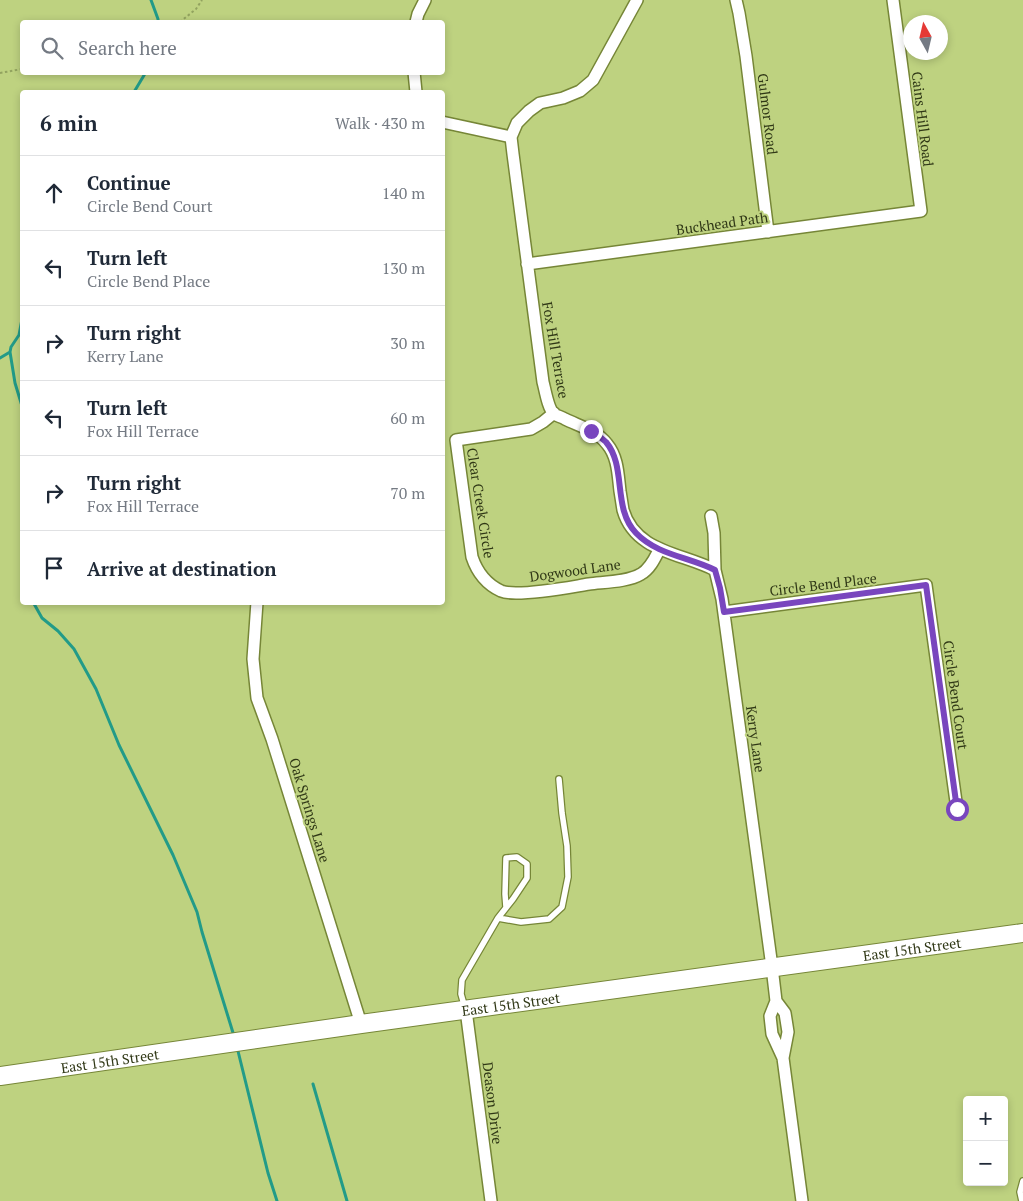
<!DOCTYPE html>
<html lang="en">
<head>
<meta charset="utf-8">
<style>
	body { margin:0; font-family:"PT Serif",serif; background:#f2f2f3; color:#1f2937 }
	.controls { position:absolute; right:15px; bottom:15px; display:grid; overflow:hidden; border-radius:5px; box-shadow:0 2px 8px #0003 }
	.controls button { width:45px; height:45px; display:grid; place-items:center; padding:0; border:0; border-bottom:1px solid #e0e1e3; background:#fff; color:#1f2937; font:25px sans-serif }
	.compass { position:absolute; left:903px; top:15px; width:45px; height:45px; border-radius:50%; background:#fff; box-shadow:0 2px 8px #0003; rotate:352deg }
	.stop { position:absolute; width:15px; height:15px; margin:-11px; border:4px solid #7946be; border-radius:50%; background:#fff }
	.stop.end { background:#7946be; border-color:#fff; box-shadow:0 1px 5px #0008 }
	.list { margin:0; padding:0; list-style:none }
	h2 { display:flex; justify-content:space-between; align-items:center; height:65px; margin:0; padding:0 20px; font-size:21px }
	h2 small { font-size:16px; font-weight:400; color:#747a83 }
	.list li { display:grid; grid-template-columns:32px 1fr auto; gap:15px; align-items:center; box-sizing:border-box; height:75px; padding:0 20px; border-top:1px solid #e0e1e3 }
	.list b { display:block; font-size:19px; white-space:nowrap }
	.list p { margin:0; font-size:16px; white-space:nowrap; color:#747a83 }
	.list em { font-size:16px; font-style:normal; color:#747a83 }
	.icon { flex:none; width:28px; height:28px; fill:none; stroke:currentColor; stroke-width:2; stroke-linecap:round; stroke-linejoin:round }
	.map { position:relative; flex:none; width:1023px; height:1201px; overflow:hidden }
	.search { position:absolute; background:#fff; box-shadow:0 2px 8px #0003; left:20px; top:20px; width:425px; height:55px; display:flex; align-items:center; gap:12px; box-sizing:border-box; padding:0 18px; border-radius:5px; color:#747a83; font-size:19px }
	.panel { position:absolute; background:#fff; box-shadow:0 2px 8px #0003; left:20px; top:90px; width:425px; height:515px; border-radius:5px }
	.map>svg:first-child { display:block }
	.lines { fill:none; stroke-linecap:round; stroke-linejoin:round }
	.stream { stroke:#229b88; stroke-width:3 }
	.lane-casing { stroke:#768637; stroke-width:8 }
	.street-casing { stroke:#768637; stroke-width:14 }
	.primary-casing { stroke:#768637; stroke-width:20 }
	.path { stroke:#92a35f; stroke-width:2; stroke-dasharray:2.5 2.5; stroke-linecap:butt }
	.lane { stroke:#fff; stroke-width:5.5 }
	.street { stroke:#fff; stroke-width:11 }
	.primary { stroke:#fff; stroke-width:18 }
	.route { stroke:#7946be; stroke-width:6 }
	.labels { text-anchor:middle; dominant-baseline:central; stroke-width:4; stroke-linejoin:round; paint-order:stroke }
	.street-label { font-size:14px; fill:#303816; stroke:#bed280 }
</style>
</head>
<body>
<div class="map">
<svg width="1023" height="1201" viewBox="0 0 1023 1201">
	<rect width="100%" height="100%" fill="#bed280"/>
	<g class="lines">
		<path class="stream" d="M151,0L158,19V22
			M134,92L146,72
			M22,319L19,335L11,347L10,352L15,383L22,406
			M0,358L10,352
			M33,602L42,618L58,631L74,649L96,689L119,745L173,855L197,912L202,932L234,1036
			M237,1047L268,1173L277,1201
			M313,1084L347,1201"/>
		<defs>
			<path id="lane" d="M498,918L513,899L527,878V864L517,857L506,858L505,894L506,907
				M465,1008L461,994L462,980L498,918L521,922L549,919L562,907L568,877L567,846L562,813L559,779
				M1022,1201L1020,1192L1023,1181"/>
			<path id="street" d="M736,0L739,13L746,56L768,232
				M416,22L418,14L425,0
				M414,72L416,92
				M442,122L511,137L517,123L529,111L540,103L563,98L580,91L593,80L637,0
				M511,137L513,154L543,382C545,389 548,409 554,414C557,416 562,417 565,419C579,426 596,430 607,444C618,457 618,475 620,491C621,497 622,504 623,510C635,552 682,553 715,570
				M527,264L921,211L893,0
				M554,413L543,422L531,429L456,440L472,557C477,572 486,584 501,591C506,593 511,593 516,593C540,593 565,588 589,584C604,582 628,582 641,574C650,569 655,558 659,550
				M711,516L714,533L715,570L722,599L772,967L776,1001L770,1016L772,1034L783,1058L802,1201
				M257,602L253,659L257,698L272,739L361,1024
				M724,612L926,585L957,809
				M776,1001L785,1013L788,1032L783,1058
				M466,1010L491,1201"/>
			<g id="primary">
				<path id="s1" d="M0,1076L361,1024L1023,933"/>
			</g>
		</defs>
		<use href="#lane" class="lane-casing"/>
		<use href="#street" class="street-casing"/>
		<use href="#primary" class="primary-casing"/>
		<path class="path" d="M180,22L196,9L202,0
			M0,73L22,69"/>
		<use href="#lane" class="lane"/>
		<use href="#street" class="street"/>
		<use href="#primary" class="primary"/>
	</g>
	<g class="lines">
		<path class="route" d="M591,431C597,434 602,438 606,442C627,467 612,508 636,533C657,555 689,557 715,570L720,588L724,612L926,585L957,809"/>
	</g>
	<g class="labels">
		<g class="street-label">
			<text transform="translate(768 114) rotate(83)">Gulmor Road</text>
			<text transform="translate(923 119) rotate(83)">Cains Hill Road</text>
			<text transform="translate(722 223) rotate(-8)">Buckhead Path</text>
			<text transform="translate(556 350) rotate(80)">Fox Hill Terrace</text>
			<text transform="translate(481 503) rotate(81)">Clear Creek Circle</text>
			<text transform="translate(575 570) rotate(-8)">Dogwood Lane</text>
			<text transform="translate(823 584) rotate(-7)">Circle Bend Place</text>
			<text transform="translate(956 695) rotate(82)">Circle Bend Court</text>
			<text transform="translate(756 739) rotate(82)">Kerry Lane</text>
			<text transform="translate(310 810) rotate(73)">Oak Springs Lane</text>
			<text stroke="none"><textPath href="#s1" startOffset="921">East 15th Street</textPath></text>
			<text stroke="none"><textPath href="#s1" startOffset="516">East 15th Street</textPath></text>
			<text stroke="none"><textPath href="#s1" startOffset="111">East 15th Street</textPath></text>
			<text transform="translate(493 1103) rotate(83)">Deason Drive</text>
		</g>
	</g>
</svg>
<div class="controls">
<button>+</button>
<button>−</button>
</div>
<svg class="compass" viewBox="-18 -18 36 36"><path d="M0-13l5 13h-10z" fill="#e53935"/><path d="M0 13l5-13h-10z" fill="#747a83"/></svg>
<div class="stop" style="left:957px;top:809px"></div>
<div class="stop end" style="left:591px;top:431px"></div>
<div class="search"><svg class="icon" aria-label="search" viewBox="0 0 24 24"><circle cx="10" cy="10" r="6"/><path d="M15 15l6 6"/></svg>Search here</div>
<section class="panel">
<h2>6 min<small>Walk · 430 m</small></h2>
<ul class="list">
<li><svg class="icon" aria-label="ahead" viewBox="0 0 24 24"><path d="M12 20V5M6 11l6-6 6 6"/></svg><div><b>Continue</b><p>Circle Bend Court</p></div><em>140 m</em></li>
<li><svg class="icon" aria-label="left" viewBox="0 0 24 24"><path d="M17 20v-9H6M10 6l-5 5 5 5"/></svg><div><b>Turn left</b><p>Circle Bend Place</p></div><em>130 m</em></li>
<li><svg class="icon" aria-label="right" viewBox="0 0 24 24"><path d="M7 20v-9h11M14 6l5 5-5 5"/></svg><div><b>Turn right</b><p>Kerry Lane</p></div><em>30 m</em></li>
<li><svg class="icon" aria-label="left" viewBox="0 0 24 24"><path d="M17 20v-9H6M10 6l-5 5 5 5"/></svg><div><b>Turn left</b><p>Fox Hill Terrace</p></div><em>60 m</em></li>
<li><svg class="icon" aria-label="right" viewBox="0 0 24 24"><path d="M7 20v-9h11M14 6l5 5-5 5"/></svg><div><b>Turn right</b><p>Fox Hill Terrace</p></div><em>70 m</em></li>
<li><svg class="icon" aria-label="arrive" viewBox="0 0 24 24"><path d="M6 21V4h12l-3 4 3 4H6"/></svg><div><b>Arrive at destination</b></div></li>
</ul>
</section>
</div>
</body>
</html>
